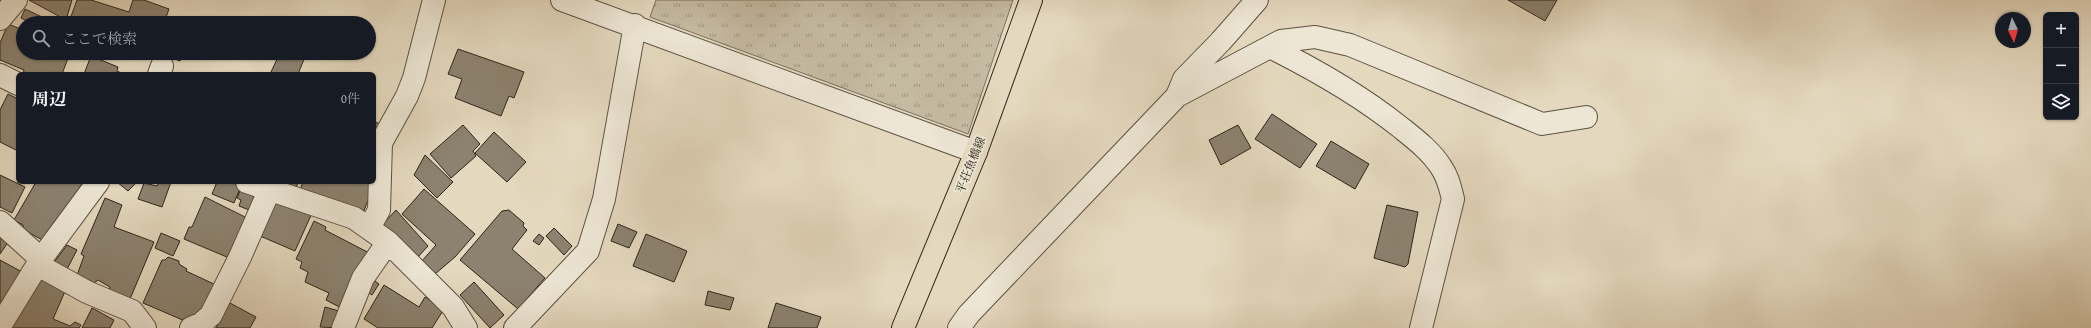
<!DOCTYPE html>
<html lang="ja">
<head>
<meta charset="utf-8">
<style>
	body { margin:0; font-family:"Gentium Book Plus","Noto Serif JP",serif; background:#20242c; color:#f1f3f6 }
	.controls { position:absolute; right:12px; top:12px; display:grid; overflow:hidden; border-radius:6px; box-shadow:0 1px 3px #0004 }
	.controls button { width:36px; height:36px; display:grid; place-items:center; padding:0; border:0; border-bottom:1px solid #363941; background:#171b24; color:#f1f3f6; font:20px sans-serif }
	.compass { position:absolute; left:1995px; top:12px; width:36px; height:36px; border-radius:50%; background:#171b24; box-shadow:0 1px 3px #0004; rotate:175deg }
	.list { margin:0; padding:0; list-style:none }
	h2 { display:flex; justify-content:space-between; align-items:center; height:52px; margin:0; padding:0 16px; font-size:17px }
	h2 small { font-size:13px; font-weight:400; color:#9ea1a6 }
	.icon { flex:none; width:22px; height:22px; fill:none; stroke:currentColor; stroke-width:2; stroke-linecap:round; stroke-linejoin:round }
	.map { position:relative; flex:none; width:2091px; height:328px; overflow:hidden }
	.search { position:absolute; background:#171b24; box-shadow:0 1px 3px #0004; left:16px; top:16px; width:360px; height:44px; display:flex; align-items:center; gap:10px; box-sizing:border-box; padding:0 14px; border-radius:22px; color:#9ea1a6; font-size:15px }
	.panel { position:absolute; background:#171b24; box-shadow:0 1px 3px #0004; left:16px; top:72px; width:360px; height:112px; border-radius:6px }
	.map>svg:first-child { display:block }
	.grass { fill:url(#grass-tufts); stroke:#79705e }
	.building { fill:#8c8270; stroke:#2d251b }
	.lines { fill:none; stroke-linecap:round; stroke-linejoin:round }
	.minor-casing { stroke:#5b5244; stroke-width:24 }
	.major-casing { stroke:#2d251b; stroke-width:24 }
	.minor { stroke:#ede6d5; stroke-width:22 }
	.major { stroke:#e4d8be; stroke-width:22 }
	.labels { text-anchor:middle; dominant-baseline:central; stroke-width:3.5; stroke-linejoin:round; paint-order:stroke }
	.street-label { font-size:12px; fill:#2d251b; stroke:#ede6d5 }
</style>
</head>
<body>
<div class="map">
<svg width="2091" height="328" viewBox="0 0 2091 328">
	<defs>
		<pattern id="grass-tufts" width="24" height="20" patternUnits="userSpaceOnUse"><rect width="24" height="20" fill="#c5baa2"/><path d="M3 7l-1-3M5 7V3M7 7l1-3M15 17l-1-3M17 17v-4M19 17l1-3" fill="none" stroke="#a09783"/></pattern>
	</defs>
	<rect width="100%" height="100%" fill="#e4d8be"/>
	<filter id="stains"><feTurbulence type="fractalNoise" baseFrequency=".005" numOctaves="4"/><feColorMatrix values="0 0 0 0 .2 0 0 0 0 .09 0 0 0 0 .02 0 0 0 .5 -.17"/></filter>
	<radialGradient id="worn" r=".72"><stop offset=".6" stop-color="#630" stop-opacity="0"/><stop offset="1" stop-color="#630" stop-opacity=".3"/></radialGradient>
	<path class="grass" d="M656,0H1013L968,134L650,17Z"/>
	<path class="building" d="M29,0H72L66,20Z
		M77,0H91L129,12L133,0H144L169,9L164,23H71L69,22Z
		M1508,0H1557L1545,21Z
		M25,9L42,17L39,23H31L21,18Z
		M8,24L23,30V53H70L62,74H23L24,70L0,60V43Z
		M458,49L524,72L514,98L509,96L501,116L455,98L462,79L448,74Z
		M159,53H183L180,61Z
		M280,53H296L305,57L298,74H270Z
		M91,56L118,67L117,71L123,74H84Z
		M8,94L18,99V151L0,142V110Z
		M1272,114L1317,144L1300,168L1255,139Z
		M374,121L385,127L374,154Z
		M463,125L480,144L473,151L476,156L451,178L430,154Z
		M1238,125L1251,148L1221,165L1209,140Z
		M494,132L526,162L507,182L475,153Z
		M1331,141L1369,164L1355,189L1316,166Z
		M425,155L453,182L437,198L414,175Z
		M0,175L25,187L12,213L0,207Z
		M377,177L363,213L300,190L303,182H374Z
		M36,182H83L46,242L24,230L23,225L14,220Z
		M117,182H133L135,184L128,191Z
		M159,182H171L162,207L138,199L144,183L157,186Z
		M217,182H232L241,186L234,203L212,194Z
		M268,182H298L295,191Z
		M242,186L262,193L254,212L239,206L241,200L237,198Z
		M424,189L475,234L455,257L435,274L421,262L436,245L402,214Z
		M205,197L251,220L234,260L184,239L189,227H192Z
		M278,197L312,213L295,251L260,236Z
		M105,198L122,205L114,227L154,242L130,299L109,291L110,287L98,280L93,284L76,278L84,256L81,254Z
		M1387,205L1418,212L1408,264L1405,267L1374,258Z
		M396,210L428,246L417,258L382,225Z
		M509,210L524,223L523,226L527,230L512,249L545,278L518,309L460,260L502,211Z
		M314,221L326,227L325,230L375,256L345,310L326,300L329,293L305,282L308,272L300,268L302,262L296,259Z
		M618,224L637,232L629,248L611,241Z
		M554,228L572,246L564,255L546,236Z
		M0,231L11,238L0,254Z
		M161,233L180,241L173,256L155,248Z
		M539,234L544,238L539,245L533,241Z
		M646,234L687,251L674,282L633,266Z
		M67,245L77,250L66,271L52,265Z
		M168,257L179,261V264L187,269L186,271L216,285L200,319L192,324L143,303L162,260H165Z
		M0,260L24,273L6,304L0,301Z
		M42,276L66,289L53,319L70,326L75,322L81,325L79,328H10Z
		M372,279L379,284L372,295L365,290Z
		M474,282L504,315L490,328L460,295Z
		M384,285L419,307L425,297L444,309L432,328H378L364,319Z
		M708,291L734,298L730,310L705,305Z
		M230,303L256,317L250,328H216Z
		M776,303L821,317L817,328H768Z
		M325,307L346,313L341,328L320,327Z
		M92,308L114,320L110,328H82Z"/>
	<g class="lines">
		<defs>
			<path id="minor" d="M562,0L976,152
				M0,19L16,0
				M1270,47C1316,70 1360,95 1400,127C1415,139 1431,151 1441,167C1448,177 1450,187 1453,199L1421,328
				M159,74L162,66
				M0,75L18,84
				M1177,96L1184,79L1221,41L1257,0
				M247,182L354,218L388,242L453,307L466,328
				M0,222L41,259
				M369,228L379,210L381,143L407,96L414,78L434,0
				M38,265L87,292L132,311L145,328
				M0,326L41,259L98,182
				M191,328L201,324L211,315L240,257L269,191
				M343,328L363,278L388,242
				M515,328L588,251L604,199L635,25
				M959,328L969,314L1177,96L1281,41L1315,37L1350,45L1542,124L1586,117"/>
			<path id="major" d="M903,328L976,152L1031,0"/>
		</defs>
		<use href="#minor" class="minor-casing"/>
		<use href="#major" class="major-casing"/>
		<use href="#minor" class="minor"/>
		<use href="#major" class="major"/>
	</g>
	<g class="labels">
		<g class="street-label">
			<text transform="translate(970 165) rotate(-68)">平荘魚橋線</text>
		</g>
	</g>
	<rect width="100%" height="100%" filter="url(#stains)"/>
	<rect width="100%" height="100%" fill="url(#worn)"/>
</svg>
<div class="controls">
<button>+</button>
<button>−</button>
<button><svg class="icon" aria-label="layers" viewBox="0 0 24 24"><path d="M12 4l9 5-9 5-9-5zM3 14l9 5 9-5"/></svg></button>
</div>
<svg class="compass" viewBox="-18 -18 36 36"><path d="M0-13l5 13h-10z" fill="#e53935"/><path d="M0 13l5-13h-10z" fill="#9ea1a6"/></svg>
<div class="search"><svg class="icon" aria-label="search" viewBox="0 0 24 24"><circle cx="10" cy="10" r="6"/><path d="M15 15l6 6"/></svg>ここで検索</div>
<section class="panel">
<h2>周辺<small>0件</small></h2>
<ul class="list">
</ul>
</section>
</div>
</body>
</html>
